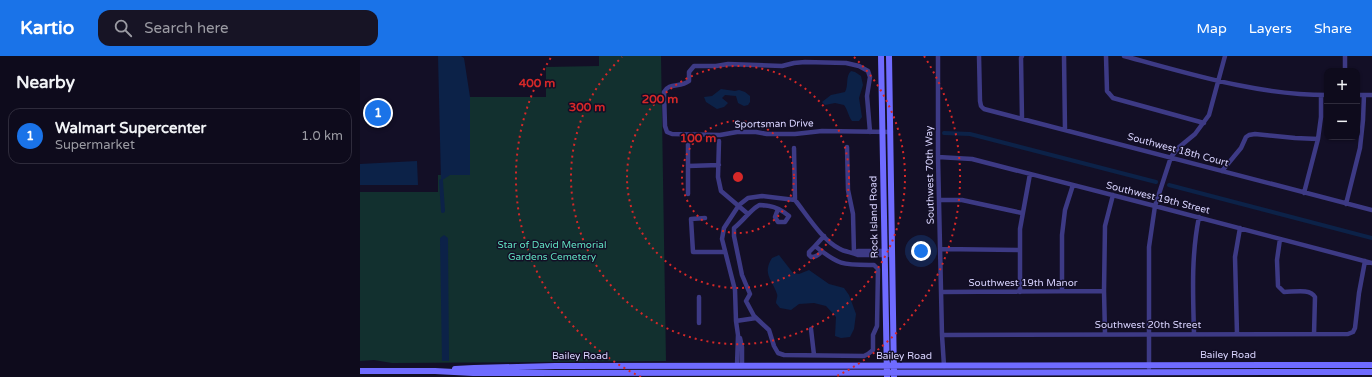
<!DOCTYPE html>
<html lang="en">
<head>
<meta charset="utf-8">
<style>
	body { margin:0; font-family:"Varela Round",sans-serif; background:#171425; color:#f1f3f6 }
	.controls { position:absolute; right:12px; top:12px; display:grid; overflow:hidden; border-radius:8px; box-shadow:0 1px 3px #0004 }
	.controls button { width:36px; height:36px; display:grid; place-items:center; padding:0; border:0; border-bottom:1px solid #2e2b3b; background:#0e0b1c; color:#f1f3f6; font:20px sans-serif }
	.you { position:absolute; left:561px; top:195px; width:14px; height:14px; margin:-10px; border:3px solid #fff; border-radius:50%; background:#1a73e8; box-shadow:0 0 0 6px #1a73e833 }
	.badge { display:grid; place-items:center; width:26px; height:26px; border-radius:50%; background:#1a73e8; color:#fff; font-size:13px; font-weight:700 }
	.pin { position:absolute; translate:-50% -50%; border:2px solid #fff; box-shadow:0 1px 4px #0006 }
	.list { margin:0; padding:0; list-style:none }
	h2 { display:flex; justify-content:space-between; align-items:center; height:52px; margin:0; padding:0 16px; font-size:17px }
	h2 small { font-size:13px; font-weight:400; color:#9b9ba3 }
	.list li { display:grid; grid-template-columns:26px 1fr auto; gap:12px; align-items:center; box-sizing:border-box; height:56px; margin:0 8px 8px; padding:0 8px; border:1px solid #2e2b3b; border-radius:12px }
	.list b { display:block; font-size:15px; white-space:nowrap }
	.list p { margin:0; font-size:13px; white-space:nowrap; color:#9b9ba3 }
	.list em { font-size:13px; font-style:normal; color:#9b9ba3 }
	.icon { flex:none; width:22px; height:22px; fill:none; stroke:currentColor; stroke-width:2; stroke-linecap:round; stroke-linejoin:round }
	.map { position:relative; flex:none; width:1012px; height:321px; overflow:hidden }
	header { display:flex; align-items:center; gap:24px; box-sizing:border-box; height:56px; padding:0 20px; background:#1a73e8; color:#fff }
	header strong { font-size:19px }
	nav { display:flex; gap:22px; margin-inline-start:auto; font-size:14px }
	.search { width:280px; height:36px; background:#171425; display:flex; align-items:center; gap:10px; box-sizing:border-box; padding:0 14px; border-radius:12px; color:#9b9ba3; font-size:15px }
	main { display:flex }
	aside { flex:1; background:#0e0b1c }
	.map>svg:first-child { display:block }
	.green { fill:#12302f }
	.water { fill:#0c2248 }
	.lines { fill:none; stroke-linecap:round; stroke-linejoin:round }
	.canal { stroke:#0c2248; stroke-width:4 }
	.street { stroke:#3d3a85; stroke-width:4.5 }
	.secondary { stroke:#6f6bff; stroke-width:6 }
	.ring { fill:none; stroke:#d62828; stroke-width:2; stroke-dasharray:2 4 }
	.labels { text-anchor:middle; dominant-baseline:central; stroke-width:3; stroke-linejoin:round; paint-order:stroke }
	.street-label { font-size:10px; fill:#d9d4ff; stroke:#130f26 }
	.park-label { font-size:10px; fill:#5fe0c0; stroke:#130f26 }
	.centre { fill:#d62828; stroke:#130f26; stroke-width:2 }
	.ring-label { font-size:12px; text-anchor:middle; font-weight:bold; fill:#d62828; stroke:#130f26; stroke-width:3; stroke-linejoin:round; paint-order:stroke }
</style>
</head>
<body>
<header>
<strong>Kartio</strong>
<div class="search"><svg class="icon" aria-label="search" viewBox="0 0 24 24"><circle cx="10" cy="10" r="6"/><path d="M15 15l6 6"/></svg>Search here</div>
<nav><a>Map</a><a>Layers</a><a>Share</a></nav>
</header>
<main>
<aside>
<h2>Nearby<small></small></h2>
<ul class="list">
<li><span class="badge">1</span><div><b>Walmart Supercenter</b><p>Supermarket</p></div><em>1.0 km</em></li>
</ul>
</aside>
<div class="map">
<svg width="1012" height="321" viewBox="0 0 1012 321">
	<rect width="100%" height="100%" fill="#130f26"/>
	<path class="green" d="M239,0H301L306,305L32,307L14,304L0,305V136H78V119H110V41H186V11L239,10Z"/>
	<path class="water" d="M78,0H101L104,2L110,41V119H90L81,125Z
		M491,15L495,16L501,20L503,29L499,42L502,61L499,65H492C488,60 488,54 484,49L475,47L465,49L462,46L471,39L485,36C489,29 485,21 491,15Z
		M361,33L375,35L379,34L385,36L390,40V46L388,49L384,50L378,47L376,40L365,39L362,42L368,47L364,51L357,53L346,46L344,41L352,40Z
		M57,105L58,129H0V108Z
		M84,179L88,182L89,305H82L80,182Z
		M419,199L433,217L439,218L449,214L469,228L484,232L489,239L496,258L494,273L490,281L481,282L475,280L476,261L466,250L454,247L439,248L431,254L420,252L416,247C416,244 418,241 417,238C412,223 402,218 412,202Z"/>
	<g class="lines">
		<path class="canal" d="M584,77L610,78L796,126
			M81,125L83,155
			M809,129L1012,182"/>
		<path class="street" d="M578,0V101L582,279L584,310
			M619,0L620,45L621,50L624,53L1012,154
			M662,0L661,2L662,63
			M704,0L705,74
			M746,0L747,35L753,42L844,67
			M764,0C831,18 897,39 967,39
			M985,0V15
			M997,39H1012
			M510,76L507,40L510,21L508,15L499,10L486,7L445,6L434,7L422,10L368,8L356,10H334L329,16V25C320,32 309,26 304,36L305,70L307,76L312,78L360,79L377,76H396L407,78H435L462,75L531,76
			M359,85L358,121L361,135L388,158
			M328,88V138
			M487,91L488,134L493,158L494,197
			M434,92L435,144
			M578,101L612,103L795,150L1012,207
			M328,110L359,109
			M862,115L881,92L886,81L889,79L895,78L935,82L958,83
			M944,137L958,83L961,61V39
			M579,144H602L662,157
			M986,148L1000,92L1003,64L1004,39
			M418,153L415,161L418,166H425L429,160C423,155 417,151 409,150C407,150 403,149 400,149C394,150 381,167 374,172V180L382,219L390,238L386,245L394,260L409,274L414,290L418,297L424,299L504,300L508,298L513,294V279L517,270L518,213L514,209C483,209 480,210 455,190L449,196V199L451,201C456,201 459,199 462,195
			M345,162L331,163L333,196H365
			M920,183L917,204L918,230L924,236C934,236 950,232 955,241L954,278
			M455,190L464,180
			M581,193L660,194
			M494,197L498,195H528
			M702,235V179L705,154L713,129
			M582,236L744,235
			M660,236V173L670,118
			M339,241V267
			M376,265L396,262
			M451,273L454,299
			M745,278L744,235L745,170L753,139
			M834,278C833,239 831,200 839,161
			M877,278L875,201L880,172
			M582,279L988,278L993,276L995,272L999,237L1005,205
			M380,282L382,291V310
			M377,310L378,279L376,265L375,234L362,183L364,172L379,149L388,142L402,140L435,144C447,159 462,184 480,193C485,196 492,196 498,199H528
			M789,312V191L795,150L811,101L818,92L835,78L849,59L865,0"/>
		<path class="secondary" d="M521,0L527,321
			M529,0L534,321
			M95,313L114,312L195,310L1012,309
			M0,315H75L113,317L1012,316"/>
	</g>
	<g class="ring">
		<circle cx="378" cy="121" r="56"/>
		<circle cx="378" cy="121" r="111"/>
		<path d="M494 1A167 167 0 1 1 262 1"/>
		<path d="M281 321A222 222 0 0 1 192 0M564 0A222 222 0 0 1 475 321"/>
	</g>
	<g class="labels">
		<g class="street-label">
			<text transform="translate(414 68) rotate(-1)">Sportsman Drive</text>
			<text transform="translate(818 94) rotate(15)">Southwest 18th Court</text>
			<text transform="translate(570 119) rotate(-91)">Southwest 70th Way</text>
			<text transform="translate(798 142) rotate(14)">Southwest 19th Street</text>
			<text transform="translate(514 161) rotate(-91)">Rock Island Road</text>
			<text x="663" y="227">Southwest 19th Manor</text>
			<text x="788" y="269">Southwest 20th Street</text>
			<text x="868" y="299">Bailey Road</text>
			<text x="220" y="300">Bailey Road</text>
			<text x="544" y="300">Bailey Road</text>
		</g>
		<g class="park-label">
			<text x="192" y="189">Star of David Memorial<tspan x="192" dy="12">Gardens Cemetery</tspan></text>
		</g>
	</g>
	<circle cx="378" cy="121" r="6" class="centre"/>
	<g class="ring-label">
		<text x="177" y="31">400 m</text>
		<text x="300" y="47">200 m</text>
		<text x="227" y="55">300 m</text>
		<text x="338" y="86">100 m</text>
	</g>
</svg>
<div class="controls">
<button>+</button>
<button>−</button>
</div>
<div class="you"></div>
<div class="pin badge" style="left:18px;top:57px">1</div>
</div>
</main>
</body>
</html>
